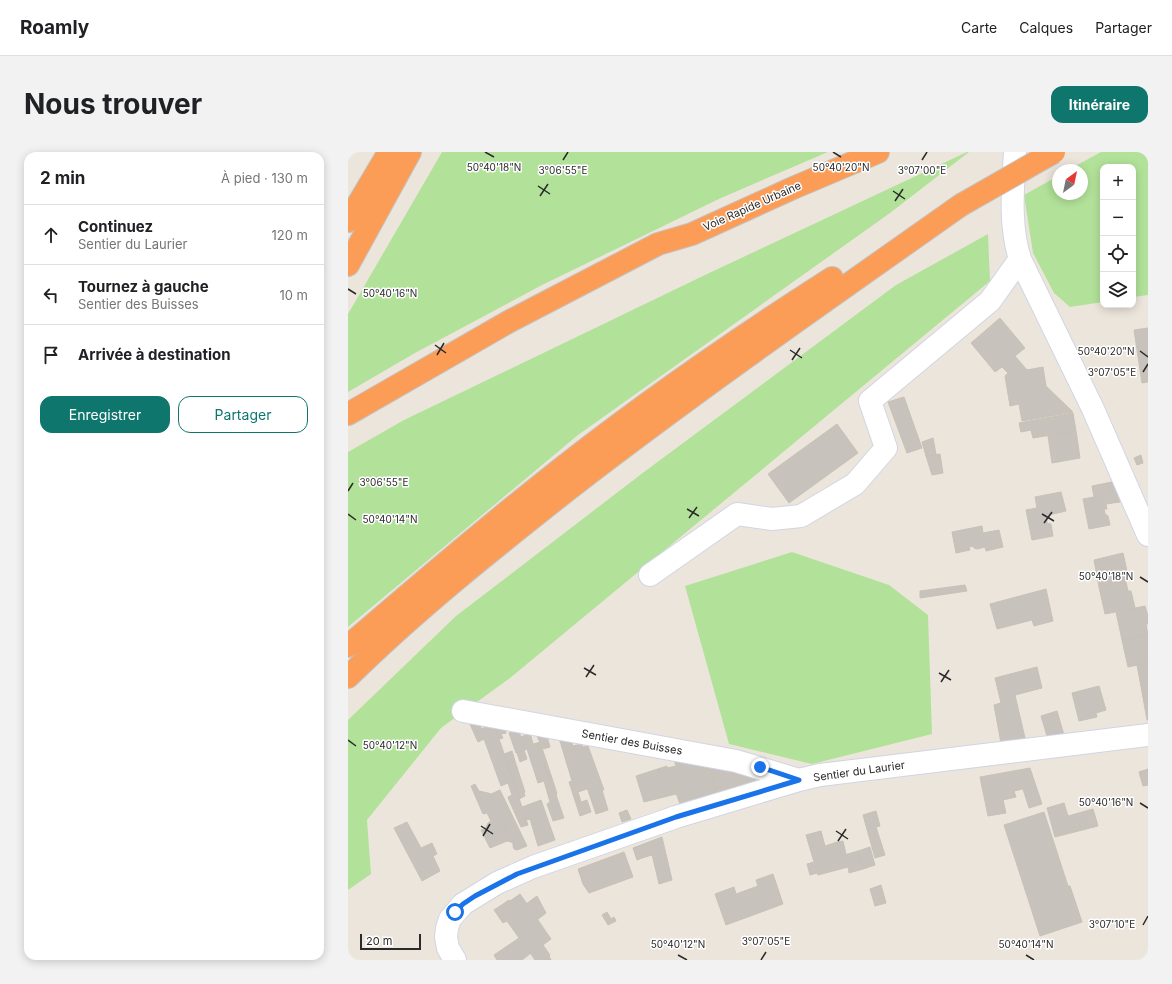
<!DOCTYPE html>
<html lang="fr">
<head>
<meta charset="utf-8">
<style>
	body { margin:0; font-family:Inter,sans-serif; background:#f2f2f2; color:#202124 }
	.controls { position:absolute; right:12px; top:12px; display:grid; overflow:hidden; border-radius:8px; box-shadow:0 2px 10px #0003 }
	.controls button { width:36px; height:36px; display:grid; place-items:center; padding:0; border:0; border-bottom:1px solid #e0e0e0; background:#fff; color:#202124; font:20px sans-serif }
	.compass { position:absolute; left:704px; top:12px; width:36px; height:36px; border-radius:50%; background:#fff; box-shadow:0 2px 10px #0003; rotate:33deg }
	.scale { position:absolute; left:12px; bottom:10px; width:61px; box-sizing:border-box; padding-left:4px; border:2px solid #2a2a2a; border-top:0; font-size:11px; line-height:14px; white-space:nowrap; color:#2a2a2a; -webkit-text-stroke:3px #fff; paint-order:stroke }
	.stop { position:absolute; width:12px; height:12px; margin:-9px; border:3px solid #1a73e8; border-radius:50%; background:#fff }
	.stop.end { background:#1a73e8; border-color:#fff; box-shadow:0 1px 4px #0008 }
	.list { margin:0; padding:0; list-style:none }
	h2 { display:flex; justify-content:space-between; align-items:center; height:52px; margin:0; padding:0 16px; font-size:17px }
	h2 small { font-size:13px; font-weight:400; color:#757577 }
	.list li { display:grid; grid-template-columns:26px 1fr auto; gap:12px; align-items:center; box-sizing:border-box; height:60px; padding:0 16px; border-top:1px solid #e0e0e0 }
	.list b { display:block; font-size:15px; white-space:nowrap }
	.list p { margin:0; font-size:13px; white-space:nowrap; color:#757577 }
	.list em { font-size:13px; font-style:normal; color:#757577 }
	.actions { display:flex; gap:8px; padding:12px 16px }
	.actions a { flex:1; padding:9px 0; border:1px solid #0f766e; border-radius:12px; text-align:center; font-size:14px; color:#0f766e }
	.actions .main { background:#0f766e; color:#fff }
	.icon { flex:none; width:22px; height:22px; fill:none; stroke:currentColor; stroke-width:2; stroke-linecap:round; stroke-linejoin:round }
	.map { position:relative; flex:none; width:800px; height:808px; overflow:hidden; border-radius:12px }
	header { display:flex; align-items:center; gap:24px; box-sizing:border-box; height:56px; padding:0 20px; background:#fff; border-bottom:1px solid #e0e0e0 }
	header strong { font-size:19px }
	nav { display:flex; gap:22px; margin-inline-start:auto; font-size:14px }
	.intro { display:flex; align-items:center; justify-content:space-between; box-sizing:border-box; height:96px; padding:0 24px }
	h1 { margin:0; font-size:28px }
	.button { padding:10px 18px; border-radius:12px; background:#0f766e; color:#fff; font-size:14px; font-weight:700 }
	main { display:flex; gap:24px; padding:0 24px }
	aside { flex:1; background:#fff; border-radius:12px; box-shadow:0 2px 10px #0003 }
	.map>svg:first-child { display:block }
	.green { fill:#b2e299 }
	.building { fill:#c7c2bc; stroke:#c7c1b6 }
	.lines { fill:none; stroke-linecap:round; stroke-linejoin:round }
	.minor-casing { stroke:#d1d5e3; stroke-width:24 }
	.highway-casing { stroke:#c3c3c3; stroke-width:24 }
	.minor { stroke:#fff; stroke-width:22 }
	.highway { stroke:#fc9d57; stroke-width:22 }
	.highway-bridge-casing { stroke:#c3c3c3; stroke-width:24; stroke-linecap:butt }
	.highway-bridge { stroke:#fc9d57; stroke-width:22 }
	.route { stroke:#1a73e8; stroke-width:5 }
	.ticks { fill:none; stroke:#2a2a2a; stroke-width:1.5 }
	.labels { text-anchor:middle; dominant-baseline:central; stroke-width:3; stroke-linejoin:round; paint-order:stroke }
	.street-label { font-size:11px; fill:#2a2a2a; stroke:#fff }
	.ticks-label { font-size:10px; text-anchor:middle; fill:#2a2a2a; stroke:#fff; stroke-width:3; stroke-linejoin:round; paint-order:stroke }
</style>
</head>
<body>
<header>
<strong>Roamly</strong>
<nav><a>Carte</a><a>Calques</a><a>Partager</a></nav>
</header>
<div class="intro"><h1>Nous trouver</h1><a class="button">Itinéraire</a></div>
<main>
<aside>
<h2>2 min<small>À pied · 130 m</small></h2>
<ul class="list">
<li><svg class="icon" aria-label="ahead" viewBox="0 0 24 24"><path d="M12 20V5M6 11l6-6 6 6"/></svg><div><b>Continuez</b><p>Sentier du Laurier</p></div><em>120 m</em></li>
<li><svg class="icon" aria-label="left" viewBox="0 0 24 24"><path d="M17 20v-9H6M10 6l-5 5 5 5"/></svg><div><b>Tournez à gauche</b><p>Sentier des Buisses</p></div><em>10 m</em></li>
<li><svg class="icon" aria-label="arrive" viewBox="0 0 24 24"><path d="M6 21V4h12l-3 4 3 4H6"/></svg><div><b>Arrivée à destination</b></div></li>
</ul>
<div class="actions"><a class="main">Enregistrer</a><a>Partager</a></div>
</aside>
<div class="map">
<svg width="800" height="808" viewBox="0 0 800 808">
	<rect width="100%" height="100%" fill="#ece5dc"/>
	<path class="green" d="M94,0H480L373,46L194,133L67,201L0,240V162Z
		M619,0H621L542,61L230,283L0,475V300L56,268L357,123Z
		M753,0H800V143L785,145V15H755V150L722,155L706,141L685,101L676,43L710,24V42H734V18H720Z
		M640,82L642,129L162,526L93,576L19,668L23,722L0,738V568L108,464L296,320L548,133Z
		M444,400L541,433L580,463L584,582L464,612L381,592L337,434Z"/>
	<path class="building" d="M652,166L677,196L667,204L679,218L695,215L698,234L725,260L674,269L671,252L662,254L657,224L660,221L654,215L647,220L623,191Z
		M800,176V230L794,231L786,178Z
		M556,245L574,296L559,301L540,250Z
		M725,261L728,279L685,286L683,278L673,280L671,271Z
		M489,272L510,301L441,351L420,322Z
		M728,279L732,306L704,311L700,284Z
		M585,286L588,302L578,304L574,290Z
		M592,302L595,321L584,323L578,304Z
		M793,303L795,311L789,313L786,306Z
		M764,330L772,350L758,352L759,357H756L757,362L760,364L762,373L741,377L735,347L746,345L744,334Z
		M713,340L718,359L701,363V366H699V371L703,372L705,384L684,388L678,358L689,356L687,345Z
		M634,374L635,381L651,378L655,395L638,399L637,395L629,397L626,396L625,394L621,395L622,398L608,401L604,380Z
		M775,401L779,419H775L778,430L751,435L746,408Z
		M778,430L780,439H783L787,456L757,462L751,435Z
		M617,433L619,439L572,446V439Z
		M698,437L705,469L686,474L684,468L649,477L642,452Z
		M797,454L800,464V472H798L800,483L774,488L768,460Z
		M800,483V511L780,515L774,488Z
		M800,511V539L794,540L789,513Z
		M689,515L694,536L667,543L677,586L653,591L646,553L653,551L647,526Z
		M751,534L758,558L748,561L749,565L731,569L724,541Z
		M800,539V568H799L794,540Z
		M709,559L716,583L700,587L693,564Z
		M121,570L133,573V577L141,574L147,575L180,673L173,675L161,648L160,645L164,643L160,631L153,634L136,587L130,590Z
		M147,575L157,577L158,581L153,582L155,586L151,587Z
		M171,579L177,598L168,601L161,581Z
		M182,581L185,592L189,591L201,627L204,626L209,642L208,643L216,666L205,669L199,652L202,650L196,629L190,631L179,597L177,598L173,585Z
		M188,582L199,584L202,595L195,597Z
		M211,586L223,588L239,637L230,640L233,650L239,648L243,660L232,664L221,630L224,629Z
		M192,590L204,626L201,627L189,591Z
		M233,592L235,595L240,594L256,638H254L260,658L248,662L225,594Z
		M176,598L179,607L172,610L169,601Z
		M164,599L167,609L159,611L156,602Z
		M325,605L360,612L362,618L324,630L328,642L296,650L288,624L319,614V616L328,614Z
		M167,609L177,640L176,641L177,644L171,647L159,611Z
		M360,612L405,618L408,628L370,640Z
		M682,616L694,652L681,656L675,637L666,639L668,645L655,648L658,661L640,664L632,625Z
		M800,617V633L795,634L791,620Z
		M362,618L370,640L332,652L324,630Z
		M127,632L131,639L140,641L163,690L159,689L142,696L133,678L137,677L140,671L143,669L139,661L135,662L123,634Z
		M152,638L179,694L169,698L166,697L165,694V691L163,690L140,641L143,642Z
		M193,648L207,688L190,694L182,667L178,668L174,655Z
		M716,651L720,664L745,657L750,674L707,685L699,656Z
		M279,658L283,667L274,670L271,661Z
		M528,659L532,674L528,675L537,703L527,706L515,663Z
		M696,660L720,734H722L734,770L692,784L656,673Z
		M59,670L73,696L84,691L89,702L85,704L92,719L74,729L46,676Z
		M473,679L477,694L489,690L493,704L510,699L515,717L501,721L500,715L470,723L469,721L462,723L459,712L466,710L458,683Z
		M314,685L324,728L311,732L303,698L293,702L294,706L289,708L285,696Z
		M495,689L498,702L493,704L489,690Z
		M522,695L527,713L515,717L510,699Z
		M303,698L304,703L294,706L293,702Z
		M276,700L285,725L241,741L235,732L230,717Z
		M425,722L435,752L378,773L367,742L386,735L388,742L410,734L408,728Z
		M533,733L538,751L527,754L522,737Z
		M172,742L203,787L195,793L202,803L201,804L203,808H187L177,793L187,786L162,749Z
		M189,744L198,761L189,768L178,752Z
		M161,748L187,786L177,793L183,801L174,808H149L146,803L171,786L159,769L155,771L146,758Z
		M259,760L263,767L266,765L268,769L260,773L254,763Z"/>
	<g class="lines">
		<defs>
			<path id="minor" d="M667,0C665,35 661,73 672,107L745,257L800,383
				M302,423L389,362L424,367L453,364L507,332L538,296L522,249L642,149L672,107
				M115,559L388,609L451,628
				M107,808L100,796L98,785L99,776L102,767L115,752L149,731L185,715L328,665L451,628L472,623L800,583"/>
			<path id="highway" d="M0,69L41,0
				M0,113L62,0
				M0,262L162,169L310,92L344,82L445,36L530,0
				M0,494C61,442 122,389 185,339C280,262 381,192 484,126
				M0,525C69,457 146,396 222,336C349,238 481,146 613,53"/>
		</defs>
		<use href="#minor" class="minor-casing"/>
		<use href="#highway" class="highway-casing"/>
		<use href="#minor" class="minor"/>
		<use href="#highway" class="highway"/>
		<defs>
			<path id="highway-bridge" d="M613,53L706,0"/>
		</defs>
		<use href="#highway-bridge" class="highway-bridge-casing"/>
		<use href="#highway-bridge" class="highway-bridge"/>
	</g>
	<g class="lines">
		<path class="route" d="M107,760L115,752L127,744L169,722L328,665L451,628L412,615"/>
	</g>
	<path class="ticks" d="M137,0L146,5M485,0L493,5M215,8L220,0M574,8L579,0M190,34L202,42M545,39L557,47M192,44L200,32M547,49L555,37M0,137L8,142M87,193L98,201M442,198L454,206M792,199L800,205M89,203L96,191M444,208L452,196M795,220L800,212M0,339L5,331M339,357L351,364M0,362L8,368M694,362L706,369M341,366L349,355M696,371L704,360M792,425L800,430M236,516L248,523M591,521L603,528M238,525L246,513M593,530L601,518M0,588L8,594M792,651L800,656M133,674L145,682M488,679L500,687M135,684L142,672M490,689L498,677M795,773L800,764M330,803L339,808M678,803L686,808M413,808L418,800"/>
	<g class="labels">
		<g class="street-label">
			<text transform="translate(404 54) rotate(-24)">Voie Rapide Urbaine</text>
			<text transform="translate(284 590) rotate(10)">Sentier des Buisses</text>
			<text transform="translate(511 619) rotate(-8)">Sentier du Laurier</text>
		</g>
	</g>
	<g class="ticks-label">
		<text x="146" y="19">50°40'18"N</text>
		<text x="493" y="19">50°40'20"N</text>
		<text x="574" y="22">3°07'00"E</text>
		<text x="215" y="22">3°06'55"E</text>
		<text x="42" y="145">50°40'16"N</text>
		<text x="758" y="203">50°40'20"N</text>
		<text x="764" y="224">3°07'05"E</text>
		<text x="36" y="334">3°06'55"E</text>
		<text x="42" y="371">50°40'14"N</text>
		<text x="758" y="428">50°40'18"N</text>
		<text x="42" y="597">50°40'12"N</text>
		<text x="758" y="654">50°40'16"N</text>
		<text x="764" y="776">3°07'10"E</text>
		<text x="418" y="793">3°07'05"E</text>
		<text x="330" y="796">50°40'12"N</text>
		<text x="678" y="796">50°40'14"N</text>
	</g>
</svg>
<div class="controls">
<button>+</button>
<button>−</button>
<button><svg class="icon" aria-label="locate" viewBox="0 0 24 24"><circle cx="12" cy="12" r="6"/><path d="M12 2v4M12 18v4M2 12h4M18 12h4"/></svg></button>
<button><svg class="icon" aria-label="layers" viewBox="0 0 24 24"><path d="M12 4l9 5-9 5-9-5zM3 14l9 5 9-5"/></svg></button>
</div>
<svg class="compass" viewBox="-18 -18 36 36"><path d="M0-13l5 13h-10z" fill="#e53935"/><path d="M0 13l5-13h-10z" fill="#757577"/></svg>
<div class="scale">20 m</div>
<div class="stop" style="left:107px;top:760px"></div>
<div class="stop end" style="left:412px;top:615px"></div>
</div>
</main>
</body>
</html>
